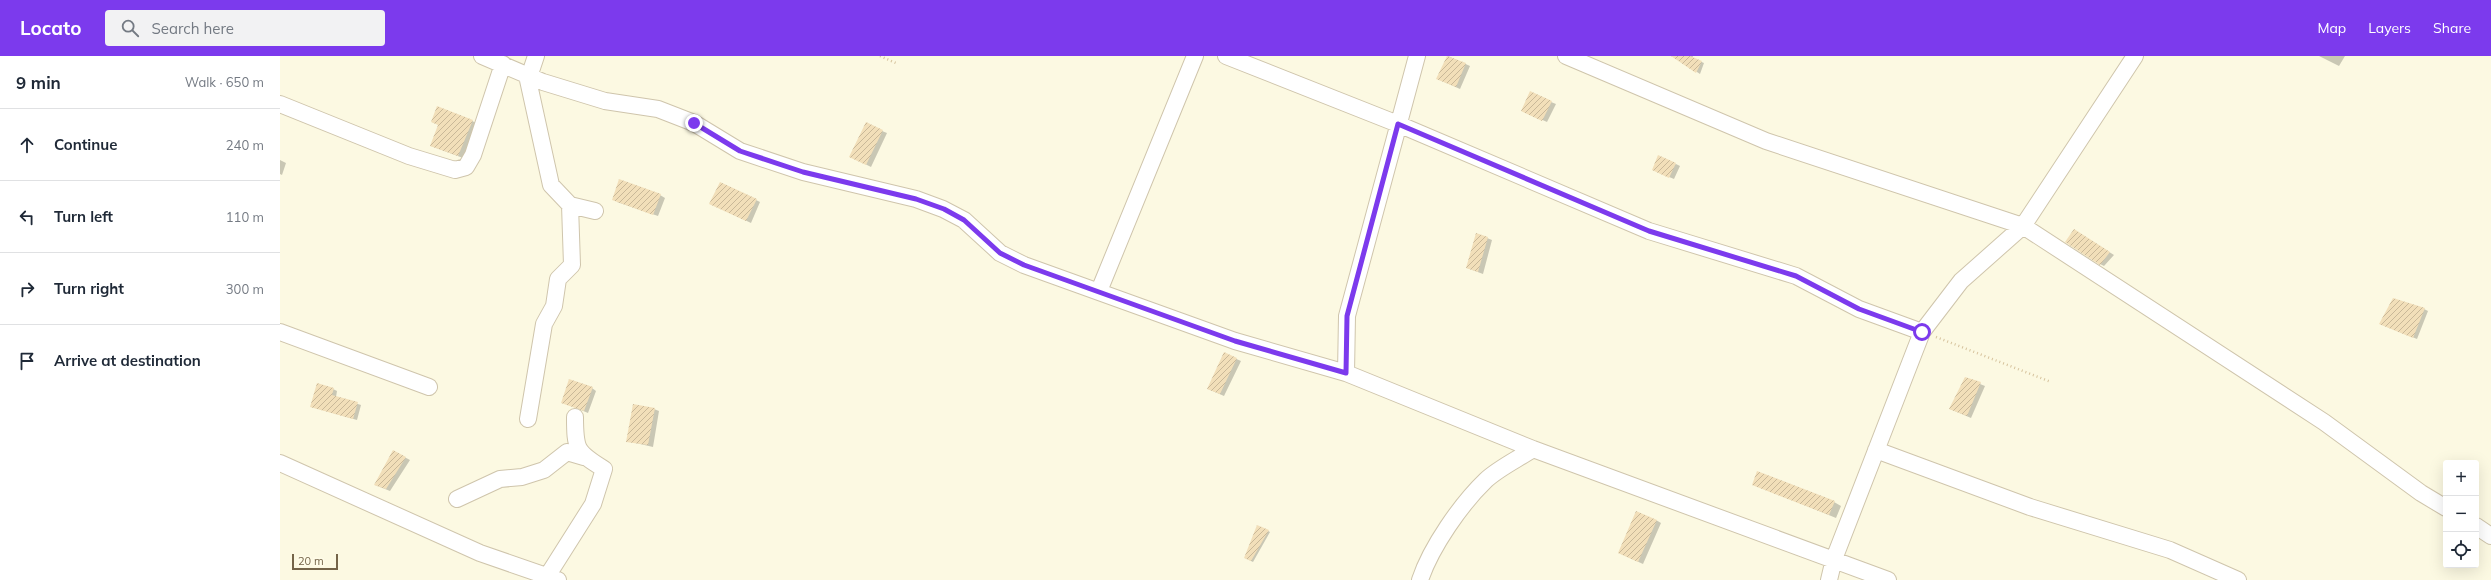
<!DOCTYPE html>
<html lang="en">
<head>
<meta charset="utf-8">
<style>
	body { margin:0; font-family:Mulish,sans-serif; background:#f2f2f3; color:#1f2937 }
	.controls { position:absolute; right:12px; bottom:12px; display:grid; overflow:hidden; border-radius:4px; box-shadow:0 4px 16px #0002 }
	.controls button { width:36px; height:36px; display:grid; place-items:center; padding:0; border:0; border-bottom:1px solid #e0e1e3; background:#fff; color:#1f2937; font:20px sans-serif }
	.scale { position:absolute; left:12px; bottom:10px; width:46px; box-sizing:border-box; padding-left:4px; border:2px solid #746448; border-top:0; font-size:11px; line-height:14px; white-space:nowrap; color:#746448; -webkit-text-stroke:3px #fffce8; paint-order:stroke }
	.stop { position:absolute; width:12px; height:12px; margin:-9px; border:3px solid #7c3aed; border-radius:50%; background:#fff }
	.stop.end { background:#7c3aed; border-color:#fff; box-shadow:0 1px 4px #0008 }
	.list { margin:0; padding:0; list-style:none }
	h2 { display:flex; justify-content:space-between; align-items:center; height:52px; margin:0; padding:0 16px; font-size:17px }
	h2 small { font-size:13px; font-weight:400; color:#747a83 }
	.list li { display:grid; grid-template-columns:26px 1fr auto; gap:12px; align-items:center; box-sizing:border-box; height:72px; padding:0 16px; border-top:1px solid #e0e1e3 }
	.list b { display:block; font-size:15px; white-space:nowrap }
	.list em { font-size:13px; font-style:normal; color:#747a83 }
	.icon { flex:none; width:22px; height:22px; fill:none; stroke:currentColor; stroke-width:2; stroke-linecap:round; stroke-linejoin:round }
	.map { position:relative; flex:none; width:2211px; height:524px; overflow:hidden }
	header { display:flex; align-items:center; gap:24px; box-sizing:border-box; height:56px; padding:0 20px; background:#7c3aed; color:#fff }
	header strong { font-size:19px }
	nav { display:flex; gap:22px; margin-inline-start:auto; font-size:14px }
	.search { width:280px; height:36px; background:#f2f2f3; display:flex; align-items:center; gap:10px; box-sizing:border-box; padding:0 14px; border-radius:4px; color:#747a83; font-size:15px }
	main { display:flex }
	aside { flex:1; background:#fff }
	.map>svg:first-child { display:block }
	.shadow { fill:#0003 }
	.building { fill:url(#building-hatch) }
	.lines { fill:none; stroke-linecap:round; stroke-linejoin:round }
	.minor-casing { stroke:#cfc5ac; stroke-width:18 }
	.path { stroke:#d6c39d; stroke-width:2.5; stroke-dasharray:1 3; stroke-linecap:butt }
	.minor { stroke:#fff; stroke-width:16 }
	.route { stroke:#7c3aed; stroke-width:5 }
</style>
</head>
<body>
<header>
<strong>Locato</strong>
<div class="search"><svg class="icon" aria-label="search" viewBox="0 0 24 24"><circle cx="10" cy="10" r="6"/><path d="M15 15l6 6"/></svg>Search here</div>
<nav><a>Map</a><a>Layers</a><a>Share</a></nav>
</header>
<main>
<aside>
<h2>9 min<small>Walk · 650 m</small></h2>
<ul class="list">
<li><svg class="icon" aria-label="ahead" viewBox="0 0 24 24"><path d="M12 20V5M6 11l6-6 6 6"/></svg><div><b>Continue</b></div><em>240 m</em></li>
<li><svg class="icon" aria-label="left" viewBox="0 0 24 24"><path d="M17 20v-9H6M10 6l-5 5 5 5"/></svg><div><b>Turn left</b></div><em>110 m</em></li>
<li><svg class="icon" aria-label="right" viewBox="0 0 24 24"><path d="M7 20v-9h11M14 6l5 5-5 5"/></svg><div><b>Turn right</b></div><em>300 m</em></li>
<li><svg class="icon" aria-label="arrive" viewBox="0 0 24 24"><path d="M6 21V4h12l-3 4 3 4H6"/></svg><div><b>Arrive at destination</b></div></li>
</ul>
</aside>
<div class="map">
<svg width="2211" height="524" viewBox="0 0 2211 524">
	<defs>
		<pattern id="building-hatch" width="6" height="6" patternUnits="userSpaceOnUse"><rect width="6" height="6" fill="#f2dfb9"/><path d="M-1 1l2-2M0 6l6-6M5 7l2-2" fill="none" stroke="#c9b898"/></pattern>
	</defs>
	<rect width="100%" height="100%" fill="#fcf9e2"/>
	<path class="shadow" d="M1168,0L1190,10L1180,33L1162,25Z
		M1393,0H1413L1412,2L1424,7L1420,18Z
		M2039,0H2065L2059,10Z
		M1271,46L1276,48L1267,66L1247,57Z
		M157,52L197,67L183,102L151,90L159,69L152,66Z
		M602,75L607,77L591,111L575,103Z
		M0,104L6,107L2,119L0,118Z
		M1396,108L1400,110L1394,123L1377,116Z
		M380,139L385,142L378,160L337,146Z
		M476,144L480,146L471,167L435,150Z
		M1799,177L1834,199L1824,210L1820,208Z
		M1197,178L1212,184L1203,218L1187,212Z
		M2144,253L2148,255L2137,283L2100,268Z
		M945,298L961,305L944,340L928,333Z
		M1685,322L1705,330L1691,362L1670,353Z
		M312,332L316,335L308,357L282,346Z
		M53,333L57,335L56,341L81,349L77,364L32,351Z
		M374,353L379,355L373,391L347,385Z
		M113,395L130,404L110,435L95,429Z
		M1473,428L1554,446L1561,450L1556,462Z
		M1376,464L1381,467L1363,508L1339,497Z
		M988,475L990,476L973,506L965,502Z"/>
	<path class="building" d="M1167,0L1186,7L1176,31L1156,23Z
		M1391,0H1410L1422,5L1416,17Z
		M1250,35L1272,45L1262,65L1241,55Z
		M157,50L193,64L178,100L150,90L158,69L151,66Z
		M586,66L603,74L586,109L569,101Z
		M1378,99L1396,107L1389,122L1372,114Z
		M339,123L381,138L373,159L332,144Z
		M440,126L477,143L466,165L429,148Z
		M1794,173L1830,196L1820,209L1785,186Z
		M1196,177L1208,181L1198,216L1186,212Z
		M2113,242L2145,252L2133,282L2099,268Z
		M944,296L957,302L940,338L927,333Z
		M1685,321L1701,326L1687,360L1669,353Z
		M289,323L313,331L304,355L281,347Z
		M37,327L54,332L52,339L78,346L73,363L30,351Z
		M353,348L375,352L368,389L346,386Z
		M113,394L126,401L106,433L94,429Z
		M1477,415L1555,445L1549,459L1472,429Z
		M1356,455L1377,464L1358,506L1338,497Z
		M977,469L989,474L971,505L964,502Z"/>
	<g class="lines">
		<defs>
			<path id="minor" d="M202,0L263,26L325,45L378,53L414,67L460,95L523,116L636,143L663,153L684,164L720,197L744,209L955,285L1066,317L1253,393L1608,524
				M256,0L248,24L271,129L290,149L315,155
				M946,0L1118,68L1369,175L1516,220L1579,253L1642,276
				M1286,0L1486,85L1743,170L1681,225L1642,276L1554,503L1549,524
				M1855,0L1743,170L2044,366L2141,437L2166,452
				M0,48L129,100L175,114L186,111L193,99L223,8
				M819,235L915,0
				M0,276L149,331
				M1066,317L1067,260L1137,0
				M248,363L264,268L274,250L278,223L292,209L290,149
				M1596,394L1750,451L1890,494L1958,524
				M0,407L200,497L278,524
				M177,443L220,423L242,421L264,414L287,396L304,401
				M2196,470L2211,480
				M268,519L313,448L324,413C296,396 295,393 295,361
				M1140,524C1151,491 1181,448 1206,424C1219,412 1238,403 1253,393"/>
		</defs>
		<use href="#minor" class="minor-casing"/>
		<path class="path" d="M600,0L618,8
			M1656,281L1771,326"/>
		<use href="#minor" class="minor"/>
	</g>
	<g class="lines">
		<path class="route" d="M414,67L460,95L523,116L636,143L664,153L684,164L720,197L744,209L955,285L1066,317L1067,260L1118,68L1369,175L1516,220L1579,253L1642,276"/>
	</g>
</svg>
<div class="controls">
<button>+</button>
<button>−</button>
<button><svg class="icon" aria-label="locate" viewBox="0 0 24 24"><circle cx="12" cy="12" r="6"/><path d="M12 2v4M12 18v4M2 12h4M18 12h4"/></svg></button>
</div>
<div class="scale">20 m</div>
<div class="stop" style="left:1642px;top:276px"></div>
<div class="stop end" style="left:414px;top:67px"></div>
</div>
</main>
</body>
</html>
